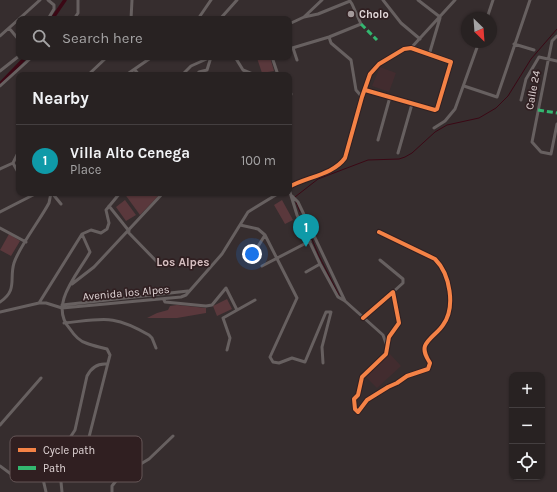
<!DOCTYPE html>
<html lang="en">
<head>
<meta charset="utf-8">
<style>
	body { margin:0; font-family:Karla,sans-serif; background:#342f2f; color:#f1f3f6 }
	.controls { position:absolute; right:12px; bottom:12px; display:grid; overflow:hidden; border-radius:8px; box-shadow:0 1px 3px #0004 }
	.controls button { width:36px; height:36px; display:grid; place-items:center; padding:0; border:0; border-bottom:1px solid #443f40; background:#282222; color:#f1f3f6; font:20px sans-serif }
	.compass { position:absolute; left:461px; top:12px; width:36px; height:36px; border-radius:50%; background:#282222; box-shadow:0 1px 3px #0004; rotate:155deg }
	.you { position:absolute; left:252px; top:254px; width:14px; height:14px; margin:-10px; border:3px solid #fff; border-radius:50%; background:#1a73e8; box-shadow:0 0 0 6px #1a73e833 }
	.badge { display:grid; place-items:center; width:26px; height:26px; border-radius:50%; background:#b45309; color:#fff; font-size:13px; font-weight:700 }
	.pin { position:absolute; translate:-50% -33px; filter:drop-shadow(0 1px 2px #0008) }
	.pin::after { content:''; position:absolute; top:21px; width:14px; height:12px; background:inherit; clip-path:polygon(0 0,100% 0,50% 100%) }
	.list { margin:0; padding:0; list-style:none }
	h2 { display:flex; justify-content:space-between; align-items:center; height:52px; margin:0; padding:0 16px; font-size:17px }
	h2 small { font-size:13px; font-weight:400; color:#a5a4a5 }
	.list li { display:grid; grid-template-columns:26px 1fr auto; gap:12px; align-items:center; box-sizing:border-box; height:72px; padding:0 16px; border-top:1px solid #443f40 }
	.list b { display:block; font-size:15px; white-space:nowrap }
	.list p { margin:0; font-size:13px; white-space:nowrap; color:#a5a4a5 }
	.list em { font-size:13px; font-style:normal; color:#a5a4a5 }
	.icon { flex:none; width:22px; height:22px; fill:none; stroke:currentColor; stroke-width:2; stroke-linecap:round; stroke-linejoin:round }
	.map { position:relative; flex:none; width:557px; height:492px; overflow:hidden }
	.search { position:absolute; background:#282222; box-shadow:0 1px 3px #0004; left:16px; top:16px; width:276px; height:44px; display:flex; align-items:center; gap:10px; box-sizing:border-box; padding:0 14px; border-radius:8px; color:#a5a4a5; font-size:15px }
	.panel { position:absolute; background:#282222; box-shadow:0 1px 3px #0004; left:16px; top:72px; width:276px; height:124px; border-radius:8px }
	.map>svg:first-child { display:block }
	.built { fill:#422c2f }
	.green { fill:#5a383c }
	.lines { fill:none; stroke-linecap:round; stroke-linejoin:round }
	.stream { stroke:#3b0815; stroke-width:1 }
	.canal { stroke:#3b0815; stroke-width:3.5 }
	.street { stroke:#676060; stroke-width:3 }
	.quiet { stroke:#33b770; stroke-width:3; stroke-dasharray:6 3; stroke-linecap:butt }
	.cycleway-casing { stroke:#301f21; stroke-width:6 }
	.cycleway { stroke:#f48246; stroke-width:4 }
	.poi-dot { fill:#a49a9b; stroke:#301f21; stroke-width:1.5 }
	.labels { text-anchor:middle; dominant-baseline:central; stroke-width:3.5; stroke-linejoin:round; paint-order:stroke }
	.poi-label { font-size:11px; font-weight:bold; fill:#e0d5d6; stroke:#301f21; text-anchor:start }
	.street-label { font-size:11px; fill:#e0d5d6; stroke:#301f21 }
	.neighbourhood-label { font-size:12px; font-weight:bold; fill:#d5bec0; stroke:#301f21 }
	.key { fill:#301f21; stroke:#655657; stroke-width:1 }
	.key-label { font-size:11px; fill:#e0d5d6 }
</style>
</head>
<body>
<div class="map">
<svg width="557" height="492" viewBox="0 0 557 492">
	<rect width="100%" height="100%" fill="#362d2e"/>
	<path class="built" d="M380,67L396,73L389,92L372,86Z
		M389,353L401,366L377,388L365,376Z"/>
	<path class="green" d="M270,57L274,71L262,73L257,58Z
		M124,193H161L140,215Z
		M125,200L136,215L126,221L116,207Z
		M282,200L293,220L285,224L274,205Z
		M9,234L20,241L11,256L0,250Z
		M227,299L232,309L217,316L213,306Z
		M177,305L206,308V313L177,318H147L157,313L168,310L170,306Z"/>
	<g class="lines">
		<path class="stream" d="M295,197L318,179L368,160L399,159L405,157L412,153L435,132L447,125L479,118L496,108L508,96L531,59L557,29
			M296,202L300,212
			M302,216L319,256L339,295"/>
		<path class="canal" d="M52,19L65,0
			M0,84L26,57"/>
		<path class="street" d="M383,0L401,23L420,39
			M418,0L440,17
			M487,18L493,0
			M19,19L40,0
			M48,19L54,9V5L48,0
			M74,19L78,13V0
			M131,19L132,0
			M198,19L211,0
			M220,19L237,0
			M289,24L304,17L322,0
			M9,28L19,40
			M0,36L19,19
			M557,36L552,41L532,142L541,152L551,154L557,124
			M329,37L331,43L351,60L356,90L362,97
			M514,44L534,50
			M293,48L297,60
			M411,48L455,0
			M289,49L329,37L361,24L352,4L350,1L318,14L304,17
			M429,55L440,18
			M235,57L243,70L255,75
			M272,57L278,75
			M135,70L139,75
			M207,70L211,57
			M0,71L19,56
			M88,75L107,57
			M126,75L152,57
			M182,75L191,66L211,57
			M196,75L199,72L207,70
			M0,86L32,57
			M464,86L497,97L530,0
			M289,89L291,94L289,100
			M521,100L526,79L539,57L557,61
			M434,128L445,121L455,109L479,42
			M378,140L390,97
			M398,153L412,104
			M13,163L19,174
			M0,169L13,163L19,151
			M289,187C306,177 333,175 345,158L362,97L370,74L379,64L404,49L411,48L451,62L437,109L435,110L365,90
			M289,189L297,215L320,264L338,297L345,301L383,335L387,346
			M52,193L61,204
			M292,196L298,202L345,301
			M109,206L129,231
			M0,212L37,193
			M240,225L258,229L265,235L297,298L270,357L273,362L279,363L292,358L305,362L326,312H331L322,347L323,363
			M0,228L26,242
			M128,232L161,266
			M254,253L265,235
			M380,260L403,279V283L393,292
			M262,266L310,241
			M306,272L320,264
			M72,284L94,267L163,193
			M164,300L165,302L206,306L212,305L226,288L237,310
			M0,302C18,290 9,279 14,263C19,247 40,220 49,203L51,193
			M39,303H46L62,308L181,297L186,295L222,254L248,212L279,193
			M62,305L188,291
			M0,312L39,303L82,234L91,230L101,233L107,229L109,223L106,210L120,193
			M363,318L393,292L399,323L389,337L386,354L362,377L358,395L354,399L355,409L358,412L367,400L388,387L397,383L407,376L428,369L430,363C427,358 423,352 425,346C428,338 439,332 443,325C456,307 450,274 435,259L379,232
			M64,323C104,319 113,314 149,335L152,338L156,348
			M227,350L230,338L223,318L255,300
			M0,425L41,378
			M0,466L19,480L43,479
			M46,492L43,479L75,430L87,376C91,368 97,363 107,364
			M62,492L61,482L88,441L110,355L107,349C100,347 93,346 86,343C79,341 74,335 70,329C48,305 78,274 90,252L82,234
			M112,492V486L119,477L149,459L173,436"/>
		<path class="quiet" d="M361,24L377,40
			M538,110L557,113"/>
		<defs>
			<path id="cycleway" d="M289,187C306,177 333,175 345,158L362,97L370,74L379,64L404,49L411,48L451,62L437,109L435,110L365,90
				M363,318L393,292L399,323L389,337L386,354L362,377L358,395L354,399L355,409L358,412L367,400L388,387L397,383L407,376L428,369L430,363C427,358 423,352 425,346C428,338 439,332 443,325C456,307 450,274 435,259L379,232"/>
		</defs>
		<use href="#cycleway" class="cycleway-casing"/>
		<use href="#cycleway" class="cycleway"/>
	</g>
	<circle class="poi-dot" cx="351" cy="14" r="4"/>
	<g class="labels">
		<g class="poi-label">
			<text x="359" y="14">Cholo</text>
		</g>
		<g class="street-label">
			<text transform="translate(533 90) rotate(-79)">Calle 24</text>
			<text transform="translate(126 293) rotate(-5)">Avenida los Alpes</text>
		</g>
		<g class="neighbourhood-label">
			<text x="183" y="262">Los Alpes</text>
		</g>
	</g>
	<rect x="10" y="436" width="132" height="46" rx="6" class="key"/>
	<rect x="18" y="448" width="18" height="4" fill="#f48246"/>
	<rect x="18" y="466" width="18" height="4" fill="#33b770"/>
	<g class="key-label">
		<text x="43" y="454">Cycle path</text>
		<text x="43" y="472">Path</text>
	</g>
</svg>
<div class="controls">
<button>+</button>
<button>−</button>
<button><svg class="icon" aria-label="locate" viewBox="0 0 24 24"><circle cx="12" cy="12" r="6"/><path d="M12 2v4M12 18v4M2 12h4M18 12h4"/></svg></button>
</div>
<svg class="compass" viewBox="-18 -18 36 36"><path d="M0-13l5 13h-10z" fill="#e53935"/><path d="M0 13l5-13h-10z" fill="#a5a4a5"/></svg>
<div class="you"></div>
<div class="pin badge" style="left:306px;top:247px;background:#0f9aa8">1</div>
<div class="search"><svg class="icon" aria-label="search" viewBox="0 0 24 24"><circle cx="10" cy="10" r="6"/><path d="M15 15l6 6"/></svg>Search here</div>
<section class="panel">
<h2>Nearby<small></small></h2>
<ul class="list">
<li><span class="badge" style="background:#0f9aa8">1</span><div><b>Villa Alto Cenega</b><p>Place</p></div><em>100 m</em></li>
</ul>
</section>
</div>
</body>
</html>
